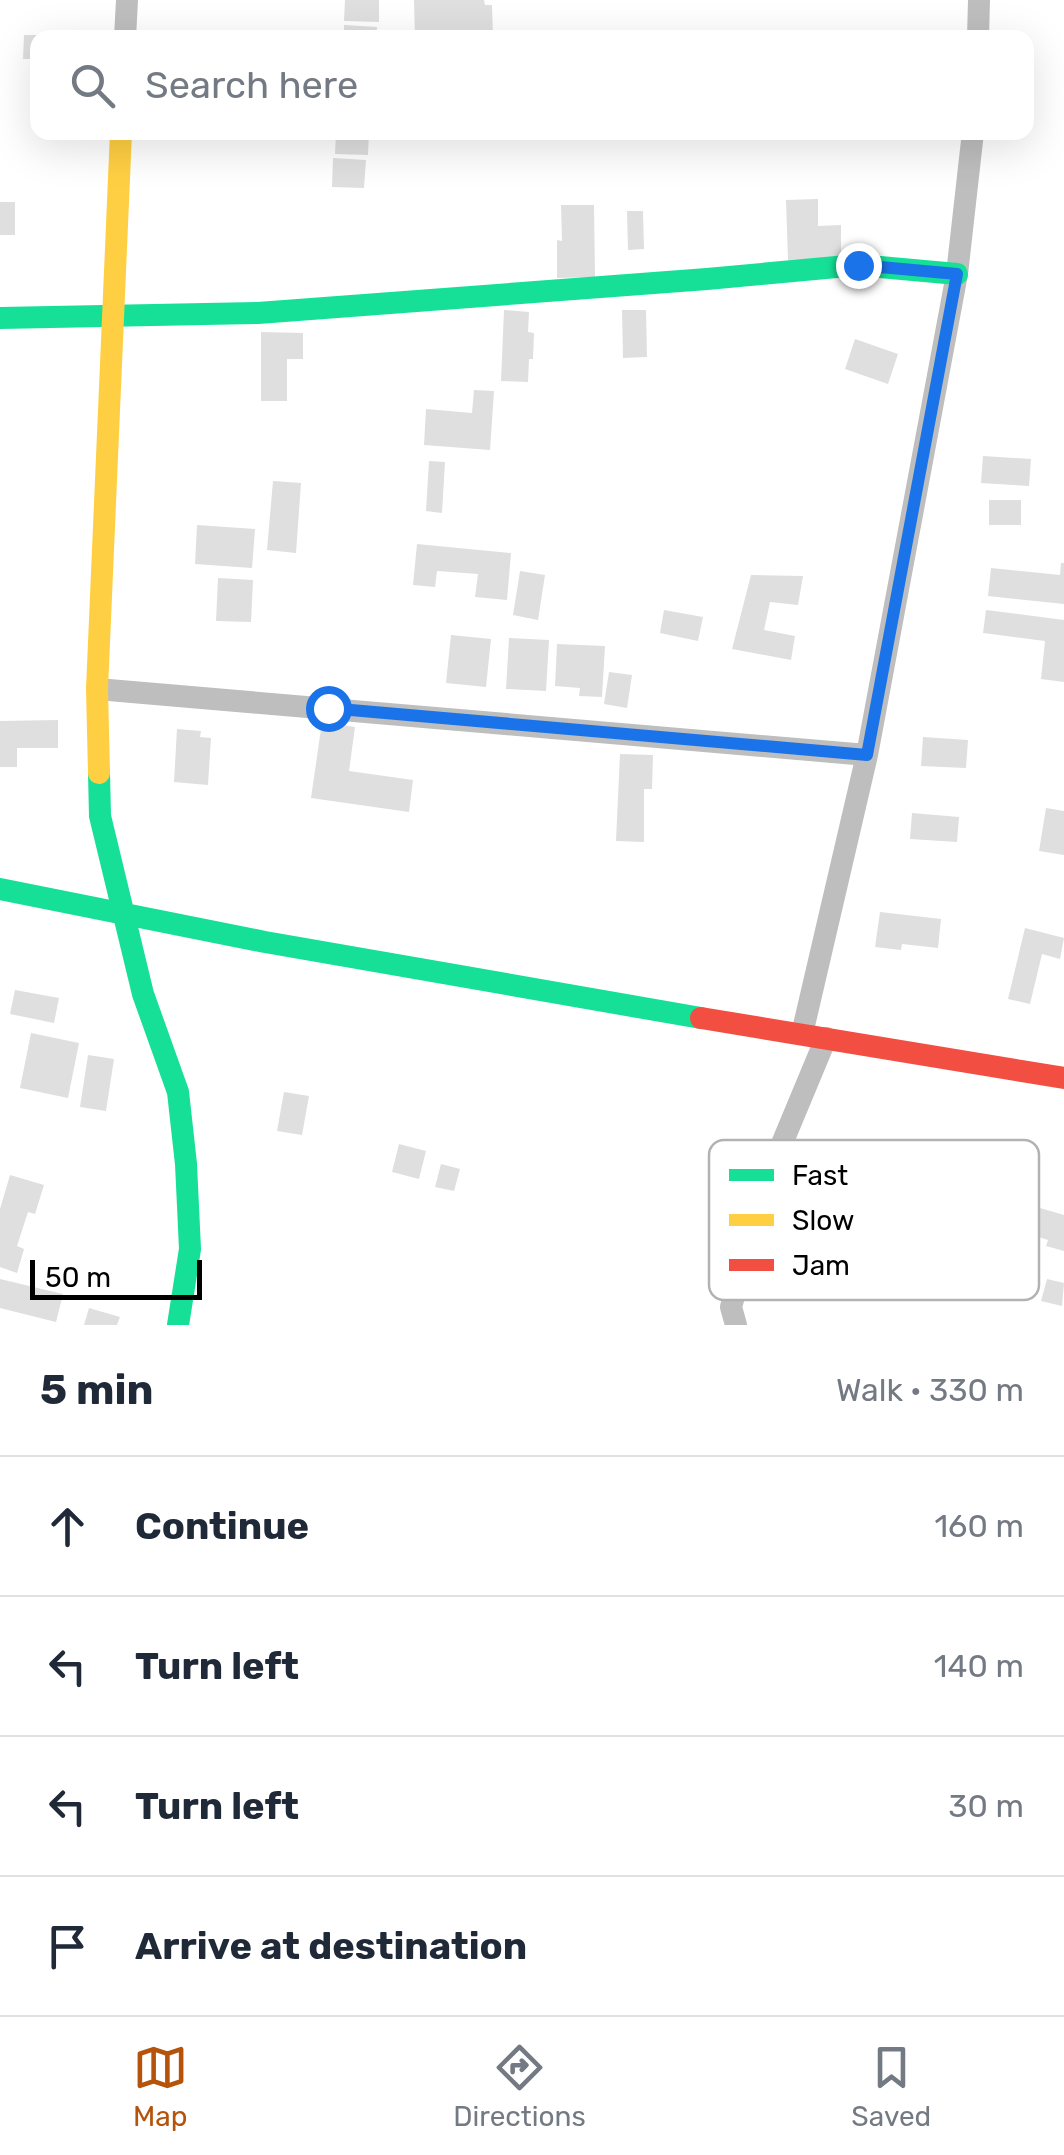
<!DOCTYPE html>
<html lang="en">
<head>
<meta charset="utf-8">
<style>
	body { margin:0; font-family:Rubik,sans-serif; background:#f2f2f3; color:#1f2937 }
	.scale { position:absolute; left:30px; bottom:25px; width:172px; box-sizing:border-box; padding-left:10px; border:5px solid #000; border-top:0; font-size:28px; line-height:35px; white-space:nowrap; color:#000; -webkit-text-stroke:8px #fff; paint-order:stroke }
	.stop { position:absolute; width:30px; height:30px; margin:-22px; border:8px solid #1a73e8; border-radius:50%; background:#fff }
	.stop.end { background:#1a73e8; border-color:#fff; box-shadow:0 2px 10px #0008 }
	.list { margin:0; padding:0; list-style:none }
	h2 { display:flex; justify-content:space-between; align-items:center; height:130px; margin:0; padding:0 40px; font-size:42px }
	h2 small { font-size:32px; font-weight:400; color:#747a83 }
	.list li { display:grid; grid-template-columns:65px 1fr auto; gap:30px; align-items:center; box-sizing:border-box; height:140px; padding:0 40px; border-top:2px solid #e0e1e3 }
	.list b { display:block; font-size:38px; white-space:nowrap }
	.list em { font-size:32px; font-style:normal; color:#747a83 }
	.icon { flex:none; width:55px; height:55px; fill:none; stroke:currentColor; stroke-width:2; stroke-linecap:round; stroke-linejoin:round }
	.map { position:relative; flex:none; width:1064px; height:1325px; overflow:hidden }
	.search { position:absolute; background:#fff; box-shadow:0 10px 40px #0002; left:30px; right:30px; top:30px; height:110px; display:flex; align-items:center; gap:25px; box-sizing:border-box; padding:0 35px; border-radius:20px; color:#747a83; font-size:38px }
	.sheet { height:690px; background:#fff }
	nav { display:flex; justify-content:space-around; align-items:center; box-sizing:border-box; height:140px; border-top:2px solid #e0e1e3; background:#fff; font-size:28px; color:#747a83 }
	nav a { display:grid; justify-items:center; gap:5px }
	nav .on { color:#b45309 }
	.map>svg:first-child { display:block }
	.building { fill:#dfdfdf }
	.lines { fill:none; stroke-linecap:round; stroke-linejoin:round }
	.street { stroke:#bebebe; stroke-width:22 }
	.fast { stroke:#16e098; stroke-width:22 }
	.slow { stroke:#ffcf43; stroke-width:22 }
	.jam { stroke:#f24e42; stroke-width:22 }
	.route { stroke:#1a73e8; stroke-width:12 }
	.key { fill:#fff; stroke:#b2b2b2; stroke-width:2.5 }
	.key-label { font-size:28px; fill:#000 }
</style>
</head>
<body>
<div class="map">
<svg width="1064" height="1325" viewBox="0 0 1064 1325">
	<rect width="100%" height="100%" fill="#fff"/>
	<path class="building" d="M345,0H379V22L344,21Z
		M414,0H484L485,5H492L493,37L415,38Z
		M344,25L377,27L376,38H344Z
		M24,35H38V59H23Z
		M336,132H369L368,155L335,154Z
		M333,158L366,160L364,188L332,187Z
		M818,199V226L841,225V259L788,260L786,200Z
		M0,202H15V235H0Z
		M561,205H594L595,277L557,278V240L562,241Z
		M627,211H643L644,249L628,250Z
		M504,310L529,312L528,332L534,333L533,359H529L528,382L501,381Z
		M622,310H646L647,357L623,358Z
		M261,332L303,333V359H287V401H261Z
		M855,339L898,354L888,384L845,369Z
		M474,390L494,391L490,450L424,445L426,409L472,413Z
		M983,456L1031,459L1029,486L981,483Z
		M429,461L445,462L442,513L426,511Z
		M273,481L301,483L296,553L267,550Z
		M989,500H1021V525H989Z
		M197,525L255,529L252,568L195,564Z
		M417,544L511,553L507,600L475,597L478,574L437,571L435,587L413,585Z
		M1061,563H1064V604L988,596L991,568L1060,575Z
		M520,571L545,575L538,620L513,615Z
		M751,575L803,576L798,605L770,602L764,630L795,636L791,660L732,649Z
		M218,578L253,580L251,622L216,621Z
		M664,610L703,617L698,641L660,633Z
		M986,610L1064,620V682L1041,679L1045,641L983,633Z
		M451,635L491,639L486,687L446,683Z
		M509,638L549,640L546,691L506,689Z
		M557,644L605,646L602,697L579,696L580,688L555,686Z
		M609,672L632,675L627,708L604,704Z
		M58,720V748H17V767H0V721Z
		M322,722L355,727L349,771L413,780L409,812L311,798Z
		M177,729L201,731L200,737L211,738L208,785L174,782Z
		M923,737L968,740L966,768L921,766Z
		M620,754L653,755L652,789H644V842L616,841Z
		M1046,808L1064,811V855L1039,851Z
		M912,813L959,817L957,842L910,839Z
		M880,912L941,919L938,948L902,944L901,950L875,947Z
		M1025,928L1064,938L1060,959L1042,954L1030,1004L1008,999Z
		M15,990L59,998L54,1023L10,1014Z
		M31,1033L79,1043L68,1098L20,1088Z
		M88,1055L114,1059L106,1111L80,1107Z
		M284,1092L309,1096L302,1135L277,1131Z
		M399,1144L426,1151L419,1179L392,1172Z
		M441,1164L460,1169L454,1191L435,1187Z
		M10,1175L44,1185L35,1214L28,1212L17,1246L24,1249L17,1273L0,1267V1209Z
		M999,1196L1064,1215V1251L1046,1246L1048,1240L1013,1229L1006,1251L985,1244Z
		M0,1279L63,1294L56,1322L0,1308Z
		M1047,1279L1064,1283L1062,1306L1041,1301Z
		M89,1308L120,1317L117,1325H84Z"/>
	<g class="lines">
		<path class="street" d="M125,38L127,0
			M978,38L979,0
			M97,689L867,755
			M802,1034L867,755L957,274L973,132
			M736,1325L731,1307L766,1182L826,1038"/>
		<path class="fast" d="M0,318L258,313L707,279L858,265L957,274
			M99,773L100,816L143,994L178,1092L186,1164L190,1249L178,1325
			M0,889L265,942L701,1018"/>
		<path class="slow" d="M99,773L97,689L121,132"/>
		<path class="jam" d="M701,1018L1064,1078"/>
	</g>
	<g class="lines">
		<path class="route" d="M328,708L867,755L957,274L858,265"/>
	</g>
	<rect x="709" y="1140" width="330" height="160" rx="15" class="key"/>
	<rect x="729" y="1169" width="45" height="12" fill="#16e098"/>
	<rect x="729" y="1214" width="45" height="12" fill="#ffcf43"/>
	<rect x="729" y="1259" width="45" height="12" fill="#f24e42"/>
	<g class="key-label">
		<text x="792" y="1185">Fast</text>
		<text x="792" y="1230">Slow</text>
		<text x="792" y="1275">Jam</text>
	</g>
</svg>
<div class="scale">50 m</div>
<div class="stop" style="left:328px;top:708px"></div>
<div class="stop end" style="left:858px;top:265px"></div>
<div class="search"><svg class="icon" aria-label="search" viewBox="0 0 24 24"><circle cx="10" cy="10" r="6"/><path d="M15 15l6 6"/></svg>Search here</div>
</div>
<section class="sheet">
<h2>5 min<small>Walk · 330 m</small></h2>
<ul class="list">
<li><svg class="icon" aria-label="ahead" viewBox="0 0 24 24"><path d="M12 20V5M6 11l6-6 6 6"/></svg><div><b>Continue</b></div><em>160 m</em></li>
<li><svg class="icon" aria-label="left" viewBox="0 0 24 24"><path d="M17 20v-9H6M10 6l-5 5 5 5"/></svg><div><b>Turn left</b></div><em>140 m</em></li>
<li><svg class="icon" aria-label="left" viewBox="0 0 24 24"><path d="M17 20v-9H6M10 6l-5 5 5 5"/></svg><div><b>Turn left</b></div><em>30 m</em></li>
<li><svg class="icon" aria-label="arrive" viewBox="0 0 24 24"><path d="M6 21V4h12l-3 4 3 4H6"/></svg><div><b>Arrive at destination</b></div></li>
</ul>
</section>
<nav>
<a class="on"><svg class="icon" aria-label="map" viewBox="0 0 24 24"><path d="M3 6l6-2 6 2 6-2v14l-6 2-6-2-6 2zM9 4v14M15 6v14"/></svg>Map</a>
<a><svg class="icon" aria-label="directions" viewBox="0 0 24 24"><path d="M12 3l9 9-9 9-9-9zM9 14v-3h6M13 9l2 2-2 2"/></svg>Directions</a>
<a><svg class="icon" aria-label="saved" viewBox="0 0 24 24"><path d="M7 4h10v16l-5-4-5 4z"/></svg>Saved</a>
</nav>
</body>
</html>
